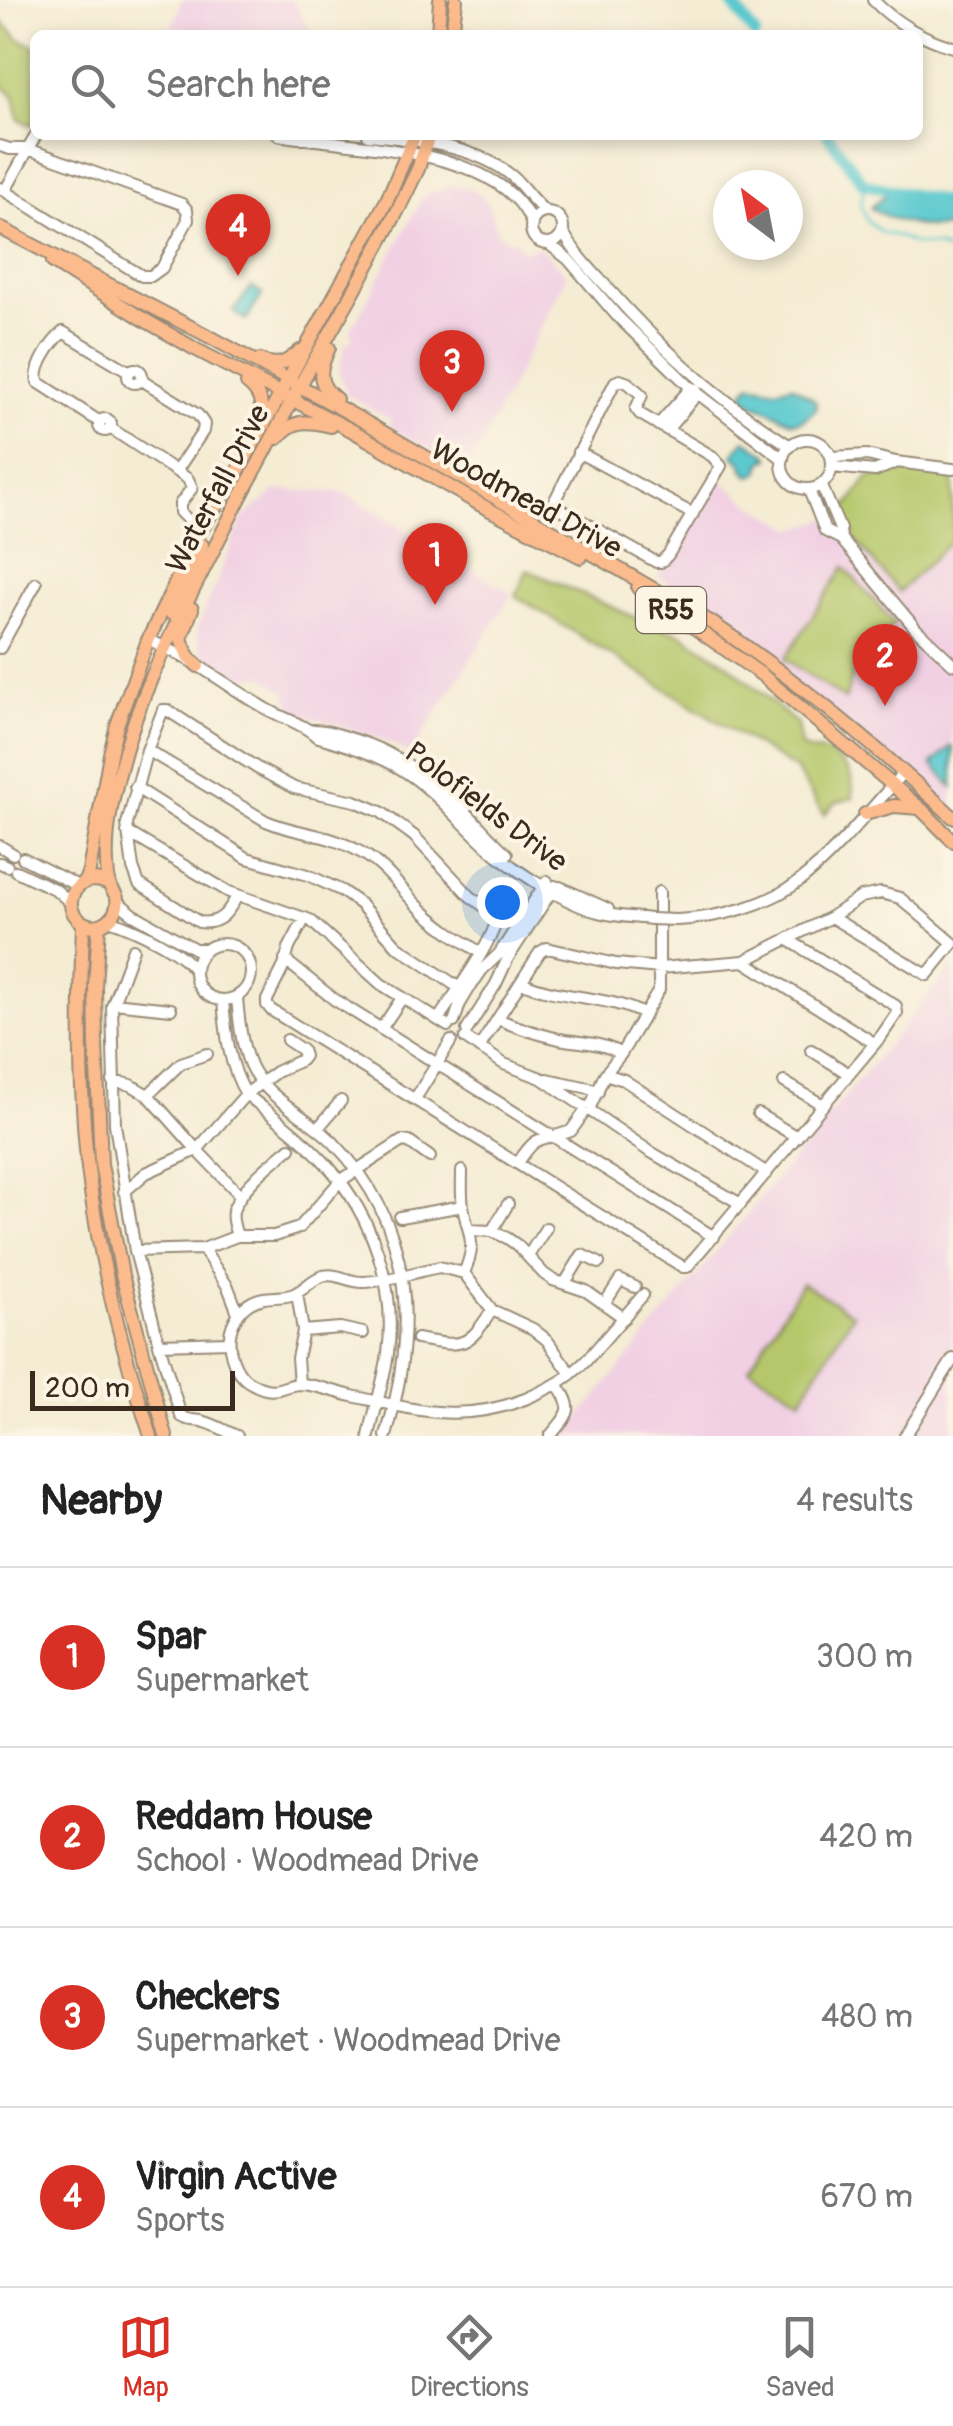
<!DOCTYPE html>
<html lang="en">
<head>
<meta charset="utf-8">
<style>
	body { margin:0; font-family:Pangolin,sans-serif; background:#f2f2f2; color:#222 }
	.compass { position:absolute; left:713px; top:170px; width:90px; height:90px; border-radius:50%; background:#fff; box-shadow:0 5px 15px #0003; rotate:328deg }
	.scale { position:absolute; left:30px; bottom:25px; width:205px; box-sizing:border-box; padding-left:10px; border:5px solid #3b2a1e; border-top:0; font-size:28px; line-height:35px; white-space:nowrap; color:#3b2a1e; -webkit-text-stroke:8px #fcf5e5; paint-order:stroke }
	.you { position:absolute; left:502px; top:902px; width:35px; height:35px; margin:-25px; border:8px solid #fff; border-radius:50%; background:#1a73e8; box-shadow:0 0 0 15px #1a73e833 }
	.badge { display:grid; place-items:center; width:65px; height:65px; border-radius:50%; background:#d93025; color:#fff; font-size:32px; font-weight:700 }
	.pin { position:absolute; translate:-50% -82px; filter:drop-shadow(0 2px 5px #0008) }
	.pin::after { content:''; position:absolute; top:52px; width:35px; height:30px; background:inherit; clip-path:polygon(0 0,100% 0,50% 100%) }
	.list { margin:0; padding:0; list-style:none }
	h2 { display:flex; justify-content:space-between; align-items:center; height:130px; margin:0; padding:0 40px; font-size:42px }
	h2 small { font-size:32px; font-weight:400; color:#767676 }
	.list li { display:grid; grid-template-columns:65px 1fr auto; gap:30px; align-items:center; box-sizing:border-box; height:180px; padding:0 40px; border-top:2px solid #e0e0e0 }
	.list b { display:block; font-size:38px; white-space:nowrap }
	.list p { margin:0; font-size:32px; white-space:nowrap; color:#767676 }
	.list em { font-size:32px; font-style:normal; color:#767676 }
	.icon { flex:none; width:55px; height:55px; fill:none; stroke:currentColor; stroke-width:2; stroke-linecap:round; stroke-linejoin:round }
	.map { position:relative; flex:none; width:953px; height:1436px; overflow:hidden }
	.search { position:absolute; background:#fff; box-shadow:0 5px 15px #0003; left:30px; right:30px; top:30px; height:110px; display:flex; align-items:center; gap:25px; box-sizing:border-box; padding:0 35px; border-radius:15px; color:#767676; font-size:38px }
	.sheet { height:850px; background:#fff }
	nav { display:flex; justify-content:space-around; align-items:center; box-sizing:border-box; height:140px; border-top:2px solid #e0e0e0; background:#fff; font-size:28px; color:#767676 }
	nav a { display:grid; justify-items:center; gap:5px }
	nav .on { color:#d93025 }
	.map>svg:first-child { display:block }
	.built { fill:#f1d0e3 }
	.green { fill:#b5c76a; stroke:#787844; stroke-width:2.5 }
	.water { fill:#5cc9cf; stroke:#4c7a76; stroke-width:2.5 }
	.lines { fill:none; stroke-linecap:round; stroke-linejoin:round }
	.stream { stroke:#5cc9cf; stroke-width:2.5 }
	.river { stroke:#5cc9cf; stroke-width:12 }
	.minor-casing { stroke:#988b78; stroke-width:14 }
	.major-casing { stroke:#988b78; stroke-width:16 }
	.minor { stroke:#fff; stroke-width:10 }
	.major { stroke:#fbbb8d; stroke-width:12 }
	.minor-bridge-casing { stroke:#988b78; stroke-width:14; stroke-linecap:butt }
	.minor-bridge { stroke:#fff; stroke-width:10 }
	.labels { text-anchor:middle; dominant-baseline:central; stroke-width:8; stroke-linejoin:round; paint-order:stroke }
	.shield { fill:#fcf5e5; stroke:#75675a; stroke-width:2.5 }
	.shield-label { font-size:28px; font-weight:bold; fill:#3b2a1e }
	.street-label { font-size:30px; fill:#3b2a1e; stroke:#fcf5e5 }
</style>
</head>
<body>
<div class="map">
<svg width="953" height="1436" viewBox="0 0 953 1436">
	<rect width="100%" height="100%" fill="#fcf5e5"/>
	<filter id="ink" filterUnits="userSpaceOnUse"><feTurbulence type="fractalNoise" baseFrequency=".01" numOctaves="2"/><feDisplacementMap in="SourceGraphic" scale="20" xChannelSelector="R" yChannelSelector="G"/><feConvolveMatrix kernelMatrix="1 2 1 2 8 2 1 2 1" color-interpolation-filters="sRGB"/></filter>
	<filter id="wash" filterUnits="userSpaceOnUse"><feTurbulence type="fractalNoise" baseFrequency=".0048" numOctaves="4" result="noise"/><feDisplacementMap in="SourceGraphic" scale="40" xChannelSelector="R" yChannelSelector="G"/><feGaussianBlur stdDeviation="2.25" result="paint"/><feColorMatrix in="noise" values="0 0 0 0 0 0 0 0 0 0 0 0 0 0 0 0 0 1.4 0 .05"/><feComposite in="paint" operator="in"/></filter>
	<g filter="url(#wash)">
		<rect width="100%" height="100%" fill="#f4ecd3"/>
		<path class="built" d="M182,0H292L313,35H166L170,32Z
			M453,186L472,190L481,195L489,205L497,231L501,236L510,240H517L523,252L532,248H541L567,275L472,463L460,465L389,427L392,420L347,395L339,372L346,342L351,343L353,335L349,333L422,199L431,191L433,193Z
			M721,480L752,505L794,529L837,516L848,535L899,594L953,542V817L658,576Z
			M278,490L343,492L512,594L411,754L382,739L292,711L286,692L262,675L240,679L203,655L196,632L243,517Z
			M953,966V1436H564L686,1288Z"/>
		<path class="green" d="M0,20L19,39L35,46L34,126L19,120L14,96L0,84Z
			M893,470H930L953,474V539L899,592L852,536L841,515L868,478Z
			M844,567L895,624L858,656L845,700L785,659Z
			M527,570L657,627L679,633L728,664L797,724L801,747L812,751L828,752C847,768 854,772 853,798L835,803L824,815L796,770L516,596Z
			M802,1283L853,1314L801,1399L749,1368Z"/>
		<path class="water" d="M890,190C911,200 930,206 953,206V227C925,230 895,223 871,208Z
			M251,287L263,294L246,320L233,312Z
			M751,384L776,389L792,385L815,400L817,407C795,434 788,417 766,409C753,404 732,401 751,384Z
			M745,440L766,453L770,458L763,461L759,472L751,476L747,474L740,460L733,455Z
			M952,746L953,748V787L932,764Z"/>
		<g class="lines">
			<path class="stream" d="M864,184L861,207L868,221L882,233L898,236L914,244L936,246L950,252L953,250"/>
			<path class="river" d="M730,0L755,35
				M828,135L864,184L953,204"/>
		</g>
	</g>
	<g filter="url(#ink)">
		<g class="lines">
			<defs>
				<path id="minor" d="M873,0C894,22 924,39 953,47
					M278,135C346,147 505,146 532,225
					M368,135C413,139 478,146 513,177C525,188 533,202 546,212
					M0,146L10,149H28L182,204L187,210L188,220L162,268L151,276H142L0,188
					M5,191L36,135
					M531 228a16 16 0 1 1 32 0a16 16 0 1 1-32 0Z
					M563,232C574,252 591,270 607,287C660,348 722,402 790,446
					M549,244L568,259L617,316L691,388L783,459
					M128 376a7 7 0 1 1 14 0a7 7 0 1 1-14 0Z
					M142,380L198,415L204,424L203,431L177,470
					M620,380L628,383L642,395L636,409L640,414L712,456L721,466L668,555L661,562H656L559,508L555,500L615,382Z
					M99 425a6 6 0 1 1 12 0a6 6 0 1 1-12 0Z
					M100,422L38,382C34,367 51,343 63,332L130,372
					M658,425L691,388L696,389
					M110,428L188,479L192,488L180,504V512L200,532
					M667,430L698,393
					M782 464a25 25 0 1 1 50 0a25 25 0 1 1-50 0Z
					M578,452L693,514
					M832,457L867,455L896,462L953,469
					M832,467L875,471L895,463
					M821,484L840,529L841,539
					M809,490L825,531L841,539L916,629L953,664
					M148,640C191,657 227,686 267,709C282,718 304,724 316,736C345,745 375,753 401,769C435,790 458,820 487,846C512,869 566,904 598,912C616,917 634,917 651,919
					M0,648L36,583
					M311,730C324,729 336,734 349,738C392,750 431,778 463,809C478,824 491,840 507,854
					M147,750L266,821C299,835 329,833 362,853C385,866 400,888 418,906C437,925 459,939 481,953
					M135,787L247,858L308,875L342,891L360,904L397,946L458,987
					M127,832L229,892L310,920L381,984L448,1026
					M0,846L13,854
					M23,858L78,886
					M0,863L7,866
					M16,871L56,890L71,903
					M560,887L608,909
					M238,895C228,912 221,925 199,922L139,884L133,868L127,824L147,750L163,710H167L257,768L294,788L355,801L381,812L414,836L470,896L497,916C496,939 452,997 438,1020
					M118,902L133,914L195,949H207
					M831,917L927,975L953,943
					M305,918L289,948L284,966L267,1000V1005L271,1010L683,1267H687L882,1035L897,1013L896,1006L787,939
					M109,920C133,928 182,950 195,971
					M676,920C718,918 767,906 801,880C837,852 873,806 904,772
					M195 972a28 28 0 1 1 56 0a28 28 0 1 1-56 0Z
					M133,949L112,1006L115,1124L135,1251L159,1344L229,1342
					M285,960L335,1000L714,1237
					M744,961L831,917L861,897L881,893L900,898L953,943
					M521,982C561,1000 610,995 645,1015
					M237,998C239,1020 241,1044 250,1065C264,1097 310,1118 334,1143C416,1227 417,1330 386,1436
					M223,1001C226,1034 229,1066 246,1094C274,1117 304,1139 328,1166C372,1216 397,1286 388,1353C384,1381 375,1408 369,1436
					M113,1003L171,1009
					M498,1019C518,1028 538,1034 559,1039C580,1043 603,1042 621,1054
					M454,1022L460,1004L469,989L482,970L499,954L547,881
					M381,1029L402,998
					M467,1030L496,984L508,958L555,886
					M465,1038L504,1064L541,1078L583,1106
					M479,1048L540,952L547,948L616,964L660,968L744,961L874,1043
					M811,1050L849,1074
					M605,1074L624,1080L767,1173
					M547,1079L589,1088L598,1092
					M113,1081L131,1085L148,1095L197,1150L241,1196
					M784,1082L823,1105
					M148,1095L181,1063L207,1054
					M415,1099L451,1041
					M591,1105L605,1074L621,1054L659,990V892
					M592,1112L649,1151L741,1204
					M758,1114L797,1137
					M318,1128L341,1101
					M518,1163C539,1130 540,1143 571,1131L584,1113
					M462,1171C462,1182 461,1194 463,1206C468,1236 478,1241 464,1273
					M124,1192L146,1173L197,1150L246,1094L276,1072L301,1060L304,1056L302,1050L287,1040
					M400,1217L463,1206
					M470,1230L492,1231L507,1238L517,1245L544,1274L553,1280L586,1291L624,1318
					M492,1231L508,1204
					M237,1236H274L299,1228L340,1181L402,1141L409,1142L430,1157
					M203,1249L228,1287L238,1313
					M135,1251L203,1249L237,1236C235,1228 231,1220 233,1211C240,1188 272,1163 290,1148
					M528,1256L546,1228
					M439,1267L464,1273L492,1310L533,1329L547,1340L571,1374C557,1385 542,1392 525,1399C461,1424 416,1410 352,1396C338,1393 314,1384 300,1384C281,1385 277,1396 255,1385C243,1380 236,1370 232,1357C224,1332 237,1303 264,1298C274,1296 284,1298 294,1294C304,1290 310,1281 320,1277C336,1271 348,1283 364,1282C389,1281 415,1272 439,1267Z
					M565,1283L582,1255L599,1263
					M297,1293L303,1331L297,1358L299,1384
					M605,1303L620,1280L635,1287
					M303,1331L340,1328L363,1333
					M417,1339C462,1347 467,1349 492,1310
					M159,1344L181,1416C190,1422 195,1419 205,1422C216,1425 227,1432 237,1436
					M571,1374L585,1362L643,1295
					M550,1436C569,1413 576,1411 557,1384
					M905,1436L953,1359"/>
				<path id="major" d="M438,35L440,0
					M452,35L456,0
					M0,228L212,338L360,419L712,623C798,681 877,747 953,817
					M53,262L143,319L195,349L353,431L488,509L581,557
					M329,348C319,369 316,384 336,399
					M260,360C277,368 287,363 300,351
					M247,383C261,394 264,406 259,422
					M278,438C293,418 309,421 331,426
					M638,588L762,675L921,809L953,841
					M192,609L181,639L188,656L198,666
					M172,614L202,545
					M865,814L894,806L919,808
					M85,881L89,871L110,754L117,725L148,640L200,532L241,466L387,200L415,135
					M110,885C80,867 56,905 82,922C96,931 114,922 117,906C119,896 114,894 110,886C108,879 107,870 107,863C105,825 115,787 125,751C139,702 161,655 183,610C205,567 226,524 249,481C273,439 293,395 318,354C346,306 373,257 399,208L418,169L429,135
					M83,923C81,984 79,1045 83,1107C88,1216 116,1332 151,1436
					M99,925L95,986L96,1043L101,1164L122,1275L166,1436"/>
			</defs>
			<use href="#minor" class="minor-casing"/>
			<use href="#major" class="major-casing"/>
			<use href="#minor" class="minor"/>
			<use href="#major" class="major"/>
			<defs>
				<path id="minor-bridge" d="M651,919L676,920"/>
			</defs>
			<use href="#minor-bridge" class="minor-bridge-casing"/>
			<use href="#minor-bridge" class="minor-bridge"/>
		</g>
	</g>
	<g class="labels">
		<rect class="shield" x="636" y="587" width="70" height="46" rx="8"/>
		<g class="shield-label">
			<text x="671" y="610">R55</text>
		</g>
		<g class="street-label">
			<text transform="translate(218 489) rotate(-62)">Waterfall Drive</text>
			<text transform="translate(526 499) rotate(29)">Woodmead Drive</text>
			<text transform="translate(486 807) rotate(37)">Polofields Drive</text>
		</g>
	</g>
</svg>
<svg class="compass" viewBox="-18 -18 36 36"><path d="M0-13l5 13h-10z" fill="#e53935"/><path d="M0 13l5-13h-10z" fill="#767676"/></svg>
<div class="scale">200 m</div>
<div class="you"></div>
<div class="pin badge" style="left:435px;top:605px">1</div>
<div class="pin badge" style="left:885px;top:706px">2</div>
<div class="pin badge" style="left:452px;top:412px">3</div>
<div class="pin badge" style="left:238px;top:276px">4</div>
<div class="search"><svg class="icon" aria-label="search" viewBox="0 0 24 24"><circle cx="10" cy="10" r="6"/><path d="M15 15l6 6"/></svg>Search here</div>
</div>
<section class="sheet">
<h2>Nearby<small>4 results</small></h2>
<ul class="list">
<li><span class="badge">1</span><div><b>Spar</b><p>Supermarket</p></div><em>300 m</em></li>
<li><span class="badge">2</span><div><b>Reddam House</b><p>School · Woodmead Drive</p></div><em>420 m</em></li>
<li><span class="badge">3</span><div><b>Checkers</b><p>Supermarket · Woodmead Drive</p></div><em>480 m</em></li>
<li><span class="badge">4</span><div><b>Virgin Active</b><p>Sports</p></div><em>670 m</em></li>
</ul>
</section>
<nav>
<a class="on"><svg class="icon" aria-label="map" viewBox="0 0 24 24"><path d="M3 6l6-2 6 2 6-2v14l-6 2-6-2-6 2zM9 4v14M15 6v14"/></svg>Map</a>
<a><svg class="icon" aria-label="directions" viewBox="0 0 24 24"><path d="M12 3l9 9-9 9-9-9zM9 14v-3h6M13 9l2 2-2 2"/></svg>Directions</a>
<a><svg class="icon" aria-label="saved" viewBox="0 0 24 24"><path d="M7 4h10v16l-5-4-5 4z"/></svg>Saved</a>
</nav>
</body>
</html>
